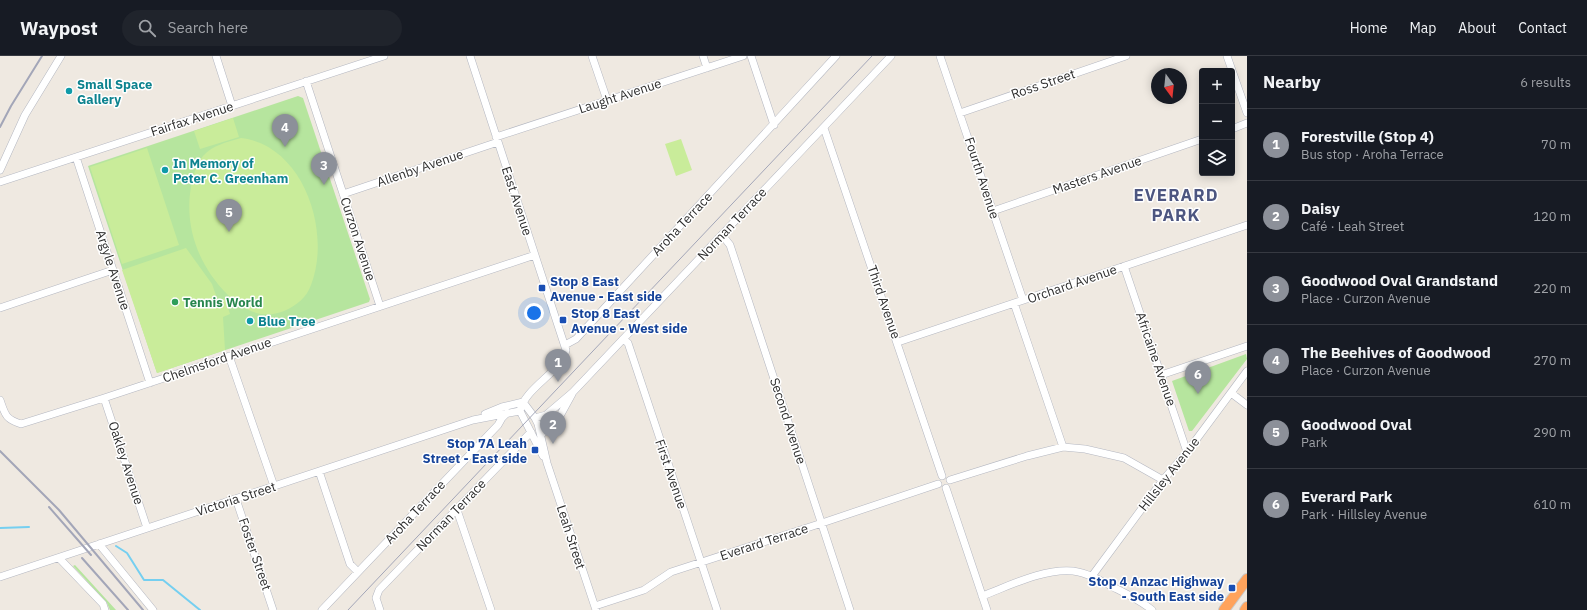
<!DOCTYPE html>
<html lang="en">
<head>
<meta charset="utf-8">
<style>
	body { margin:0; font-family:"IBM Plex Sans",sans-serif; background:#20242c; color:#f1f3f6 }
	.controls { position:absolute; right:12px; top:12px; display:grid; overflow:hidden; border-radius:4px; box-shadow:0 2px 10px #0003 }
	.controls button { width:36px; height:36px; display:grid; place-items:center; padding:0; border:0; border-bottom:1px solid #363941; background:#171b24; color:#f1f3f6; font:20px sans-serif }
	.compass { position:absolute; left:1151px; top:12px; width:36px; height:36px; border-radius:50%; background:#171b24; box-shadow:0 2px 10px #0003; rotate:165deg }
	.you { position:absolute; left:534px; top:257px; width:14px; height:14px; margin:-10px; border:3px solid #fff; border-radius:50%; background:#1a73e8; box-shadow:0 0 0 6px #1a73e833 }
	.badge { display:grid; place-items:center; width:26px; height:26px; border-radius:50%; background:#8c9099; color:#fff; font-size:13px; font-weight:700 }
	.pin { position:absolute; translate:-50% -33px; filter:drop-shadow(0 1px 2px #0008) }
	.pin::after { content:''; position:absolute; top:21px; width:14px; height:12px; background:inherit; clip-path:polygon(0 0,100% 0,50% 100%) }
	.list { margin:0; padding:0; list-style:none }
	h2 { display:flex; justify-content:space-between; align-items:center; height:52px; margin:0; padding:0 16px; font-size:17px }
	h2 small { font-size:13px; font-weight:400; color:#9ea1a6 }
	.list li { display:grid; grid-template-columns:26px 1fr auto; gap:12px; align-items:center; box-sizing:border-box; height:72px; padding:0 16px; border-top:1px solid #363941 }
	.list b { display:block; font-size:15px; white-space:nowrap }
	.list p { margin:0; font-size:13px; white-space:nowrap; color:#9ea1a6 }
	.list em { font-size:13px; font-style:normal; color:#9ea1a6 }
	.icon { flex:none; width:22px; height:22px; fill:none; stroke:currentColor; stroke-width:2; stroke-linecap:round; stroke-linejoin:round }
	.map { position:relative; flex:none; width:1247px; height:554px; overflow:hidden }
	header { display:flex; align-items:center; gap:24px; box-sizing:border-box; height:56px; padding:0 20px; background:#171b24; border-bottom:1px solid #363941 }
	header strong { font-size:19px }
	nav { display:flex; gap:22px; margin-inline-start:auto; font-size:14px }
	.search { width:280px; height:36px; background:#20242c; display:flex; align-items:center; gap:10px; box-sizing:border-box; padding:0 14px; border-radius:22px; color:#9ea1a6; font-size:15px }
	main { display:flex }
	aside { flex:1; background:#171b24 }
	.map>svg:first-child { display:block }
	.green { fill:#b6e59e }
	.pitch { fill:#c9ec9a }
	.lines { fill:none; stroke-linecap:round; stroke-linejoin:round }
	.stream { stroke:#75cff0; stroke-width:2 }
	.minor-casing { stroke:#b4b7c1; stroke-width:8 }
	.highway-casing { stroke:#c9c9c9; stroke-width:12 }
	.minor { stroke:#fff; stroke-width:7 }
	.highway { stroke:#ffa35c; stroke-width:10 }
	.tram { stroke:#a3a6b8; stroke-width:1 }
	.rail { stroke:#a3a6b8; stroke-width:2 }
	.culture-dot { fill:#0f9aa8; stroke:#fff; stroke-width:1.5 }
	.transit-dot { fill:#1a4fb4; stroke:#fff; stroke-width:1.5 }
	.leisure-dot { fill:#2e9e5b; stroke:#fff; stroke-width:1.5 }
	.labels { text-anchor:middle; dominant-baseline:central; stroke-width:3; stroke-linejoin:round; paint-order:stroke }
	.culture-label { font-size:13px; font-weight:bold; fill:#0d838f; stroke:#fff; text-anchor:start }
	.street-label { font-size:13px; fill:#2e2e2e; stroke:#fff }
	.transit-label { font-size:13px; font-weight:bold; fill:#164399; stroke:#fff; text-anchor:start }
	.leisure-label { font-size:13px; font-weight:bold; fill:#27864d; stroke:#fff; text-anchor:start }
	.district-label { font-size:17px; font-weight:bold; letter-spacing:1px; fill:#4d5680; stroke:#fff }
</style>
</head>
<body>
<header>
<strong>Waypost</strong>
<div class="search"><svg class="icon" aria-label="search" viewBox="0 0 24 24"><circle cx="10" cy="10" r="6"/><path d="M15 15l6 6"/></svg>Search here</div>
<nav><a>Home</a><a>Map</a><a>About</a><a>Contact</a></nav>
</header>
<main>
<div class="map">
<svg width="1247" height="554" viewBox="0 0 1247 554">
	<rect width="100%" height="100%" fill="#efe9e1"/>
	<path class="green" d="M298,40L303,42L370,243L369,246L157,317L88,110Z
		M1246,298L1247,303L1192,375H1189L1172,325Z
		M75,509L116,554H110L107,547L73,510Z"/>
	<path class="pitch" d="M233,62L239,81L200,93L194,75Z
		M241,82C303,89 332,175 311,229C307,241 296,250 284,255C262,264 243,254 227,238C199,210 184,171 191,131C193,120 196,109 203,100C213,89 227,86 241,82Z
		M681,83L692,114L676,120L665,88Z
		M147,92L179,189L122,208L90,111Z
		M186,192L212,228L218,245L225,243L230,258L223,261L225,294L157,317L122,214Z"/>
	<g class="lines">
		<path class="stream" d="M0,472L29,471
			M116,490L127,497L144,524H163L200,554"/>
		<defs>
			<path id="minor" d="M216,0L232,50
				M470,0L566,294C562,316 525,331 520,355
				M592,0L607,44
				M703,0L707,12
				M751,0L774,69
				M940,0L1023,244
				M1227,0L1247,57
				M306,25L380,250
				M960,57L1126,0
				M824,72L942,420
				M1232,73L1247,67
				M496,81L743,0
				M76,101L150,327
				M0,114L25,59L61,0
				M0,126L384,0
				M343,138L498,86
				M993,155L1202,83
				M722,179L730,189L850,554
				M1124,210L1187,396
				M1014,247L1063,391
				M0,252L113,214
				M623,283L628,287L717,554
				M898,286L1247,169
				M565,289L576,283L836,0
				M229,300L274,430
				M1161,319L1247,290
				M1231,337L1247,349
				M104,342L147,472
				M0,344C5,358 5,363 21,368L104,342L535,199
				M523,346L535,362L538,368L547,407L596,554
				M520,355L543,400
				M485,358L502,351L523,346
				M535,362L546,359L573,336L891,0
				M541,379L561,358L572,338
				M319,415L350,508L358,516
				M950,424L1027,400L1063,391L1085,393L1124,402L1163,424
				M946,432L987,554
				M236,443L273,554
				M457,454L491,554
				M99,488L153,554
				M59,502L103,548L105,554
				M1092,520L1163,424L1187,396L1247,315
				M0,521L473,364L520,355
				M982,540C1009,530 1044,512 1073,515C1087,517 1100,524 1113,531C1127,538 1140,544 1152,554
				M595,550L644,534L671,516L822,467L938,428
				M322,554L498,369L502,362L507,357
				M380,554L376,542L379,534L531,376"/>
			<path id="highway" d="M1224,554L1247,523
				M1245,554L1247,551"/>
		</defs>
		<use href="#minor" class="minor-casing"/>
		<use href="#highway" class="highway-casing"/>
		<use href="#minor" class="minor"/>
		<use href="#highway" class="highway"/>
		<path class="tram" d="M348,554L872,0"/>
		<path class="rail" d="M0,71L11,50L42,0
			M0,395L59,454L143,554
			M49,451L91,499
			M82,502L128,554"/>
	</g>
	<g class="culture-dot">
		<circle cx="69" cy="35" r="4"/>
		<circle cx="165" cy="114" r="4"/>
		<circle cx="250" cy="265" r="4"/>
	</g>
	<g class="transit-dot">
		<rect x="538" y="228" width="8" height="8" rx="2"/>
		<rect x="559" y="260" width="8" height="8" rx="2"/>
		<rect x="531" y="390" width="8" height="8" rx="2"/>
		<rect x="1228" y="528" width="8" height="8" rx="2"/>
	</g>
	<circle class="leisure-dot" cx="175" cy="246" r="4"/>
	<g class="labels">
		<g class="culture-label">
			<text x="77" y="28">Small Space<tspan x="77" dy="15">Gallery</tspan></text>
			<text x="173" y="107">In Memory of<tspan x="173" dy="15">Peter C. Greenham</tspan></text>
			<text x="258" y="265">Blue Tree</text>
		</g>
		<g class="street-label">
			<text transform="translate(1043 28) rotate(-19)">Ross Street</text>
			<text transform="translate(620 40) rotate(-18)">Laught Avenue</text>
			<text transform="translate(192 63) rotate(-18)">Fairfax Avenue</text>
			<text transform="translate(420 112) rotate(-19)">Allenby Avenue</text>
			<text transform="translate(1097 119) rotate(-19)">Masters Avenue</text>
			<text transform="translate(982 122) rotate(72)">Fourth Avenue</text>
			<text transform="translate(517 145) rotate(72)">East Avenue</text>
			<text transform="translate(682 168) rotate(-47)">Aroha Terrace</text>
			<text transform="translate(732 168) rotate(-47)">Norman Terrace</text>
			<text transform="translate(358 183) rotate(72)">Curzon Avenue</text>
			<text transform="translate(113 214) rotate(72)">Argyle Avenue</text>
			<text transform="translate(1072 228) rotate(-19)">Orchard Avenue</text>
			<text transform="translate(884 246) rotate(71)">Third Avenue</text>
			<text transform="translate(1156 303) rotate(71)">Africaine Avenue</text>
			<text transform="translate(217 304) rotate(-19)">Chelmsford Avenue</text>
			<text transform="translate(788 365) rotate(72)">Second Avenue</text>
			<text transform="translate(126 407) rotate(72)">Oakley Avenue</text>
			<text transform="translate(671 418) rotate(71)">First Avenue</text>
			<text transform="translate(1169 418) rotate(-52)">Hillsley Avenue</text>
			<text transform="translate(236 443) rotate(-18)">Victoria Street</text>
			<text transform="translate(415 456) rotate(-47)">Aroha Terrace</text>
			<text transform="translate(451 459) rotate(-46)">Norman Terrace</text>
			<text transform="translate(571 481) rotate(72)">Leah Street</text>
			<text transform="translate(764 486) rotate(-18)">Everard Terrace</text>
			<text transform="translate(255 498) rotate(71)">Foster Street</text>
		</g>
		<g class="transit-label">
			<text x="550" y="225">Stop 8 East<tspan x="550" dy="15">Avenue - East side</tspan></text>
			<text x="571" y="257">Stop 8 East<tspan x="571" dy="15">Avenue - West side</tspan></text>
			<text x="527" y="387" text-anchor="end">Stop 7A Leah<tspan x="527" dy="15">Street - East side</tspan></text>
			<text x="1224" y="525" text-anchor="end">Stop 4 Anzac Highway<tspan x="1224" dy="15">- South East side</tspan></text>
		</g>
		<g class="leisure-label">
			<text x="183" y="246">Tennis World</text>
		</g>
		<g class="district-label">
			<text x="1176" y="139">EVERARD<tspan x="1176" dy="20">PARK</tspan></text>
		</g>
	</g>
</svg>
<div class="controls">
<button>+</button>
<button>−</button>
<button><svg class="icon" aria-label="layers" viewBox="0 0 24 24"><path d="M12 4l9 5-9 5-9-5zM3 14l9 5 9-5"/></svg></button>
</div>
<svg class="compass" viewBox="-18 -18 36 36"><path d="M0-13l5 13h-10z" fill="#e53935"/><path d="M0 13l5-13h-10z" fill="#9ea1a6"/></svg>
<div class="you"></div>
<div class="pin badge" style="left:558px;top:326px">1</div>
<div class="pin badge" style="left:553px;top:388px">2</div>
<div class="pin badge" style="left:324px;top:129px">3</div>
<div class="pin badge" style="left:285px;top:91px">4</div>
<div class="pin badge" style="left:229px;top:176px">5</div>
<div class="pin badge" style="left:1198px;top:338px">6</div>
</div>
<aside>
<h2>Nearby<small>6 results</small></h2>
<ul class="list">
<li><span class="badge">1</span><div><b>Forestville (Stop 4)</b><p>Bus stop · Aroha Terrace</p></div><em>70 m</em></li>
<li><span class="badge">2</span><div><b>Daisy</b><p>Café · Leah Street</p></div><em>120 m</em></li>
<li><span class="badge">3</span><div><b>Goodwood Oval Grandstand</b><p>Place · Curzon Avenue</p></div><em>220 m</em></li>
<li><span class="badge">4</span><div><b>The Beehives of Goodwood</b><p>Place · Curzon Avenue</p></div><em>270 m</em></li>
<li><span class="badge">5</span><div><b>Goodwood Oval</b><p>Park</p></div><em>290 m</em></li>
<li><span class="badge">6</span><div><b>Everard Park</b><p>Park · Hillsley Avenue</p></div><em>610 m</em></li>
</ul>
</aside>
</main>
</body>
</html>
